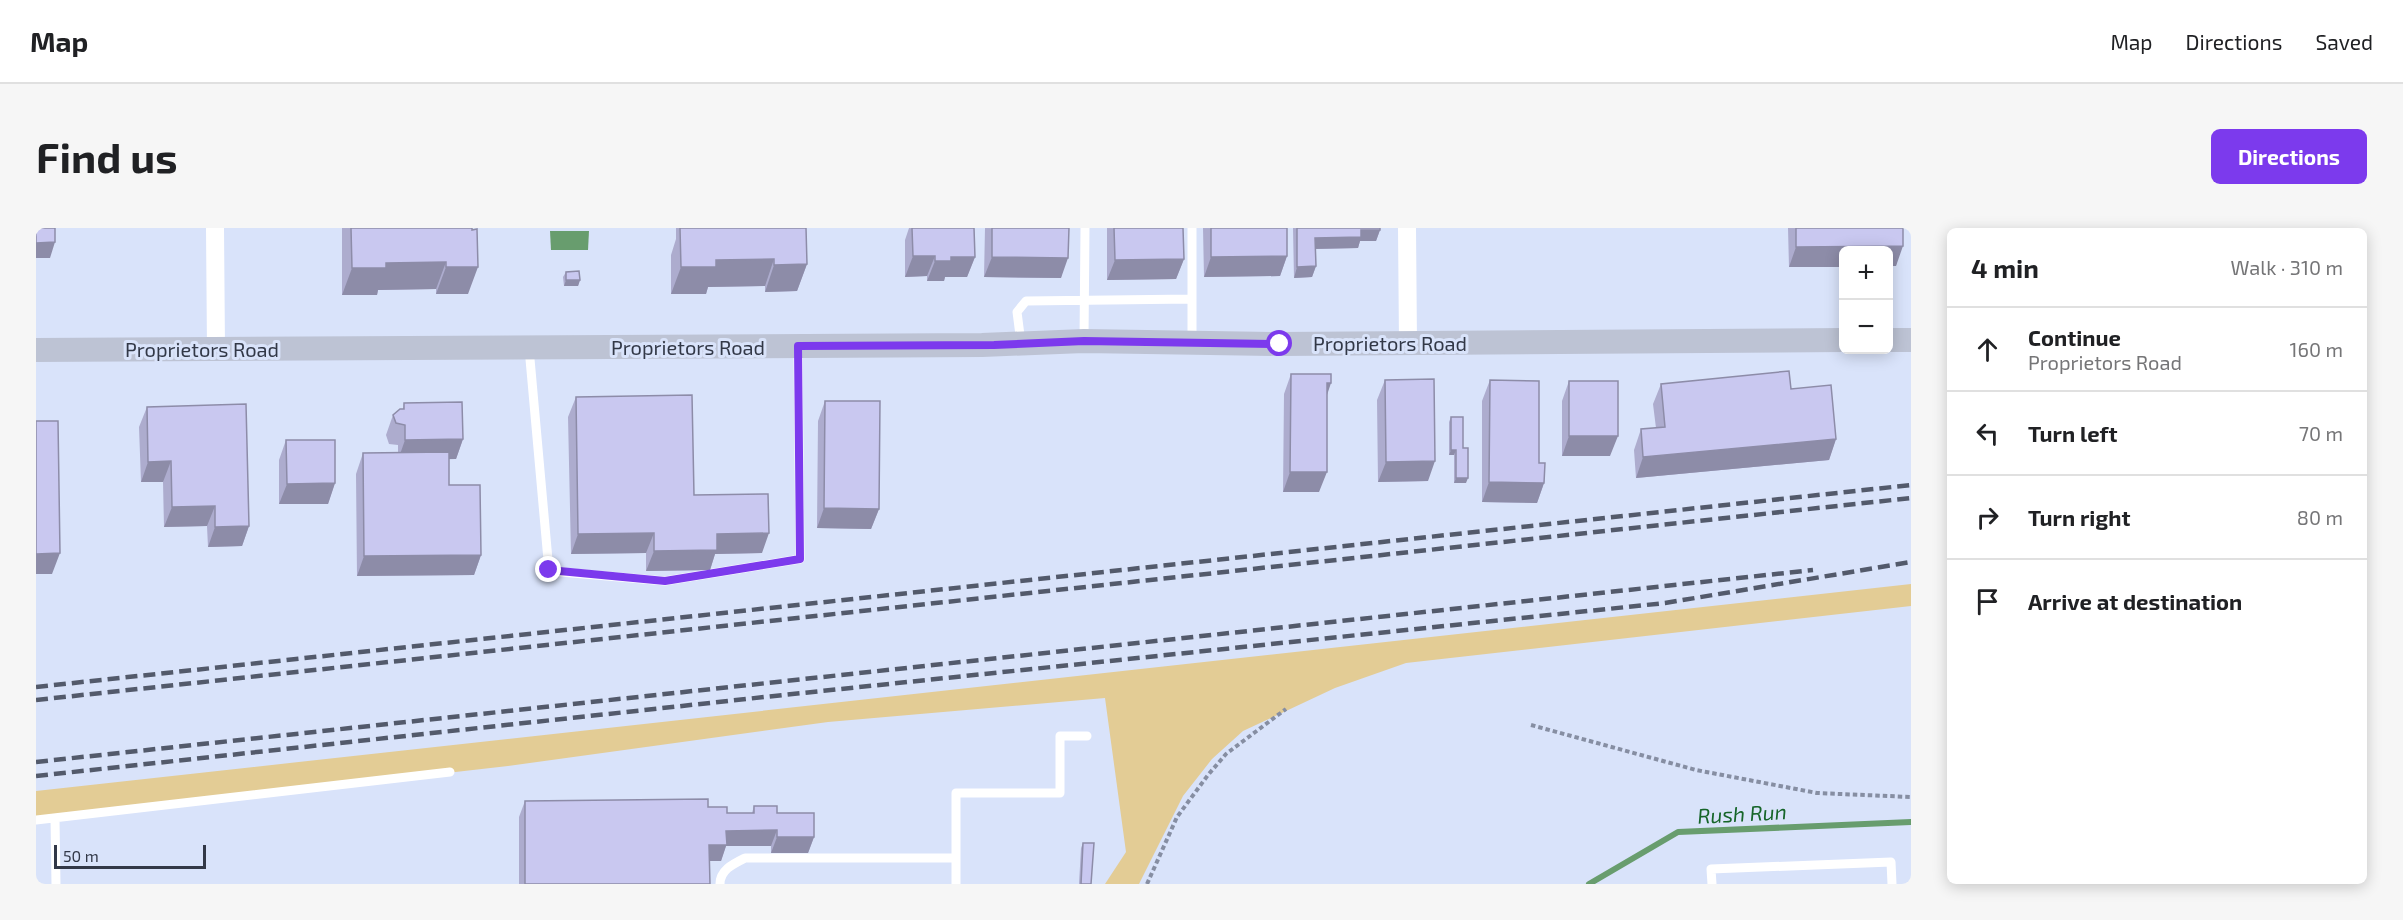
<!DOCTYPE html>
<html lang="en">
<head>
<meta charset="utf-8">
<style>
	body { margin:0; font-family:"Exo 2",sans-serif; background:#f6f6f6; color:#202124 }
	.controls { position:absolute; right:18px; top:18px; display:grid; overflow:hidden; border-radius:9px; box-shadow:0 3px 15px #0003 }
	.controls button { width:54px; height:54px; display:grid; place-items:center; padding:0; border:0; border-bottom:2px solid #e0e0e0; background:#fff; color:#202124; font:30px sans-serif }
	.scale { position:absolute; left:18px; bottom:15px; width:152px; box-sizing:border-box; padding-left:6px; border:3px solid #323847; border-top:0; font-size:16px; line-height:21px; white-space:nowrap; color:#323847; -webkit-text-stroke:4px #d9e3fa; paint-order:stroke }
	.stop { position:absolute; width:18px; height:18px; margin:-14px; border:4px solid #7c3aed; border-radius:50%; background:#fff }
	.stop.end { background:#7c3aed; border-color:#fff; box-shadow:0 2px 6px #0008 }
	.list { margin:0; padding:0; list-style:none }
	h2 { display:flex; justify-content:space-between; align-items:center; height:78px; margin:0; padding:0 24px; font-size:26px }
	h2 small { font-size:20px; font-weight:400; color:#757577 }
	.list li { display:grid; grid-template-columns:39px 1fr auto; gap:18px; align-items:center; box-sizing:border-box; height:84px; padding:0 24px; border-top:2px solid #e0e0e0 }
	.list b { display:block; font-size:22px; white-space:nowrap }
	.list p { margin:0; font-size:20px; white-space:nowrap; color:#757577 }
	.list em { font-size:20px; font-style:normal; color:#757577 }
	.icon { flex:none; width:33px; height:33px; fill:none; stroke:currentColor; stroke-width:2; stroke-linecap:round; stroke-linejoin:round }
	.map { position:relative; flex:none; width:1875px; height:656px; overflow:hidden; border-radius:9px }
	header { display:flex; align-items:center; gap:36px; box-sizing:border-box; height:84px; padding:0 30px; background:#fff; border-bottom:2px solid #e0e0e0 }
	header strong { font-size:28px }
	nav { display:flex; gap:33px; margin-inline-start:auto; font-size:21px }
	.intro { display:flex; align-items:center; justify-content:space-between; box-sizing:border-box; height:144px; padding:0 36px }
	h1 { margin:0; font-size:42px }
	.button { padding:15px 27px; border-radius:9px; background:#7c3aed; color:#fff; font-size:21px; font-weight:700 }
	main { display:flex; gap:36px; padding:0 36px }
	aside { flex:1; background:#fff; border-radius:9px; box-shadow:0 3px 15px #0003 }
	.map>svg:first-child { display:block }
	.green { fill:#e3cc95 }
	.water { fill:#689d6e }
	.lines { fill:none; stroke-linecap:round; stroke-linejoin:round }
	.stream { stroke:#689d6e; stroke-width:6 }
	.path { stroke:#868ea2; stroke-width:4; stroke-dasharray:4.5 3; stroke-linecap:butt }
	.lane { stroke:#fff; stroke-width:9 }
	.street { stroke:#fff; stroke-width:18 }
	.secondary { stroke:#bdc3d4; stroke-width:24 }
	.rail { stroke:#535a6b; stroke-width:4.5; stroke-dasharray:12 6; stroke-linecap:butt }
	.wall { fill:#adacce }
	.shaded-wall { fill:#8d8ca8 }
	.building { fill:#c9c8f0; stroke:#8d8ca8; stroke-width:1.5 }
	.route { stroke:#7c3aed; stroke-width:8 }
	.labels { text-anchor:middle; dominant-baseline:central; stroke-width:6; stroke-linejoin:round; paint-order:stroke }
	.street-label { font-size:20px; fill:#323847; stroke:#d9e3fa }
	.water-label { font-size:21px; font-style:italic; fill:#166529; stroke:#d9e3fa }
</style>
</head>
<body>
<header>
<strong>Map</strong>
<nav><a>Map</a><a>Directions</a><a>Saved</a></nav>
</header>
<div class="intro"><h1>Find us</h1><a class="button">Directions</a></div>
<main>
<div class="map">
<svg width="1875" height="656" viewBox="0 0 1875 656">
	<rect width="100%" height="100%" fill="#d9e3fa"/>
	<path class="green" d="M1875,356V378L1370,435L1299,460L1207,503L1176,531L1147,568L1103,656H1069L1090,624L1069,470L792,494L472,538L0,592V563Z"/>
	<path class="water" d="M514,3H553L552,22H515Z"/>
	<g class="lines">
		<path class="stream" d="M1553,656L1642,604L1875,594"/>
		<path class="path" d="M1495,497L1660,542L1781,565L1875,569
			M1111,656L1141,589L1172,547L1190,526L1250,481"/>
		<path class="lane" d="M1156,0V114
			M1048,112L1049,0
			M985,115L981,84L990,73L1156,71
			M493,120L513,343L629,353L764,331L762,118
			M19,590L20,656
			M0,592L414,544
			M684,656C684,642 697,636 709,630H920
			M920,656V565H1024V508H1051
			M1676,656L1675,641L1855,634L1856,656"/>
		<path class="street" d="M179,0L180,121
			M1371,0L1372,115"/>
		<path class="secondary" d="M1852,112H1875
			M0,122L946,117L1048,113L1244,116L1808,112"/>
		<path class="rail" d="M0,459L1875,257
			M0,472L1875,270
			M0,534L1777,342
			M0,548L747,467L1629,375L1875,334"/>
	</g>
	<path class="wall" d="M306,0H436L432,66H400V61L342,62L341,67H306Z
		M640,0H770L771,36L761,63L729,64V58L672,59L670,66H635V27L640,11Z
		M873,0H938L939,29L931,49H909L908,53H891V48L869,49V12Z
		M949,0H1033L1025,50L948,49Z
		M1071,0H1147L1148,31L1140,51L1071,52Z
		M1167,0H1251V28L1244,48L1168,49Z
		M1257,0H1344V2L1340,13H1324L1322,20L1280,21V38L1276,49L1258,50Z
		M1752,0H1867L1860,38L1753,39Z
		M530,44L544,52L542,58H528L527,49Z
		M1255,146L1291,168L1283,264H1247L1248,166Z
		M1349,152L1392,253L1342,254L1341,172Z
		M1454,152L1503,235L1508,255L1501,275L1446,274V173Z
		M1533,153L1574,228H1526V173Z
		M1625,156L1755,161L1800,211L1793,232L1600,250L1598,222L1605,201L1620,200L1617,176Z
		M540,169L658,267L726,325L679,326L674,342L610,343V325L535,326L532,189Z
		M789,173L843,281L835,301L781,300L782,193Z
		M368,175L427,211L420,231H413V257L445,327L438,347L321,348L320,246L327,225H362V217L353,216L350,207L357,187L367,181Z
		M111,179L213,298L206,318L172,319L171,298L128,299L127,254H105L103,199Z
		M1415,189L1427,220L1430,255H1418V227H1413V194Z
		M250,212L299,255L292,276H243V232Z
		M489,573L672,579L691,585H716L718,578L741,585L778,609L772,625H735V618H690L685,633H674V656H483V589Z
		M1047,615L1055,656H1043L1045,620Z"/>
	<path class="shaded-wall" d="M1325,2H1344L1340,13H1324L1322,20L1275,21L1279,10Z
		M19,14L14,30H0V15Z
		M1867,18L1860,38H1852V22H1808V39H1753L1760,19Z
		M877,28H899L891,48L869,49Z
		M1251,28L1244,48L1168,49L1175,29Z
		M915,29H939L931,49H909L908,53H891L899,33Z
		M956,29L1032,30L1025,50L948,49Z
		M738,31L729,58L672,59L670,66H635L645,39L680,32Z
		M1148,31L1140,51L1071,52L1079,32Z
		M410,34L400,61L342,62L341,67H306L316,40L350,35Z
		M771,36L761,63L729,64L738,37Z
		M1280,38L1276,49L1258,50L1261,39Z
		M410,39H442L432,66H400Z
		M530,52H544L542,58H528Z
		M1291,155H1295L1288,176Z
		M1533,208H1582L1574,228H1526Z
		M427,211L420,231L362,232L369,212Z
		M1800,211L1793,232L1600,250L1607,229Z
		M1415,222H1420L1418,227H1413Z
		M135,233L127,254H105L112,234Z
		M1399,233L1392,253L1342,254L1350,234Z
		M1254,244H1291L1283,264H1247Z
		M1420,250H1432L1430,255H1418Z
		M1453,254L1508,255L1501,275L1446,274Z
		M299,255L292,276H243L251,256Z
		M179,278L171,298L128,299L136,279Z
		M788,280L843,281L835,301L781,300Z
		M213,298L206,318L172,319L179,299Z
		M618,305L610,325L535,326L542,306Z
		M733,305L726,325L679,326L674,342L610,343L618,323L681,306Z
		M24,325L16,346H0V326Z
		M445,327L438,347L321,348L328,328Z
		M741,602L735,618H690L685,633H668L673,617L690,603Z
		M741,609H778L772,625H735Z"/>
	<path class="building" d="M0,0H19V14L0,15Z
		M315,0H436V2L441,1L442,39H410V34L350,35V40H316Z
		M644,0H770L771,36L738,37V31L680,32V39H645Z
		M876,0H938L939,29H915V33H899V28H877Z
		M956,0H1033L1032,30L956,29Z
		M1078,0H1147L1148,31L1079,32Z
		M1175,0H1251V28L1175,29Z
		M1261,0H1344V2H1325V9L1279,10L1280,38L1261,39Z
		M1760,0H1867V18L1760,19Z
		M543,43L544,52H530V44Z
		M1753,143L1755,161L1795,157L1800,211L1607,229L1605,201L1629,199L1625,156Z
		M1255,146H1295V155H1291V244H1254Z
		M1398,151L1399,233L1350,234L1349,152Z
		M1454,152L1503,153V235H1509L1508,255L1453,254Z
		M1533,153H1582V208H1533Z
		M656,167L658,267L732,266L733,305L681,306V322L618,323V305L542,306L540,169Z
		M789,173H844L843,281L788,280Z
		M426,174L427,211L369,212V197L360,195L357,187L364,181H368V175Z
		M210,176L213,298L179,299V278L136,279L135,233L112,234L111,179Z
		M1415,189H1427V220H1432V250H1420V222H1415Z
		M0,193H22L24,325L0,326Z
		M250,212H299V255L251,256Z
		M413,224V257H444L445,327L328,328L327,225Z
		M672,571V579H691V585H718V578H741V585H778V609H741V602L690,603L691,617H673L674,656H489V573Z
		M1047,615H1058L1055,656H1045Z"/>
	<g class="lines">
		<path class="route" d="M513,342L629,353L764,331L762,118L958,117L1048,113L1244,116"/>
	</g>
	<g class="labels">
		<g class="street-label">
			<text x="1354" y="115">Proprietors Road</text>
			<text x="652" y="119">Proprietors Road</text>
			<text x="166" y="121">Proprietors Road</text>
		</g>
		<g class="water-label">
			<text transform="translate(1706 585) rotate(-3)">Rush Run</text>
		</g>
	</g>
</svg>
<div class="controls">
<button>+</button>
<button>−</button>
</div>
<div class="scale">50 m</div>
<div class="stop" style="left:1244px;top:116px"></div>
<div class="stop end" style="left:513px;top:342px"></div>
</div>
<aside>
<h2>4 min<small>Walk · 310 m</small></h2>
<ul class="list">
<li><svg class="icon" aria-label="ahead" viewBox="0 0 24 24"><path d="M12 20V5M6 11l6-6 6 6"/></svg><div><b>Continue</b><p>Proprietors Road</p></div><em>160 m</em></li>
<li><svg class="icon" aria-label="left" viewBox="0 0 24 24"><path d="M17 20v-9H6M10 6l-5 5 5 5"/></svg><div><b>Turn left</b></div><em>70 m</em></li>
<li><svg class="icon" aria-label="right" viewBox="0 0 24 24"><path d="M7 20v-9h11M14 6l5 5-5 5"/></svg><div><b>Turn right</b></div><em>80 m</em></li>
<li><svg class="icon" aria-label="arrive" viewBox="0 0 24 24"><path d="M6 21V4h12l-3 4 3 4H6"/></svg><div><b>Arrive at destination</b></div></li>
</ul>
</aside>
</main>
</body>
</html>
